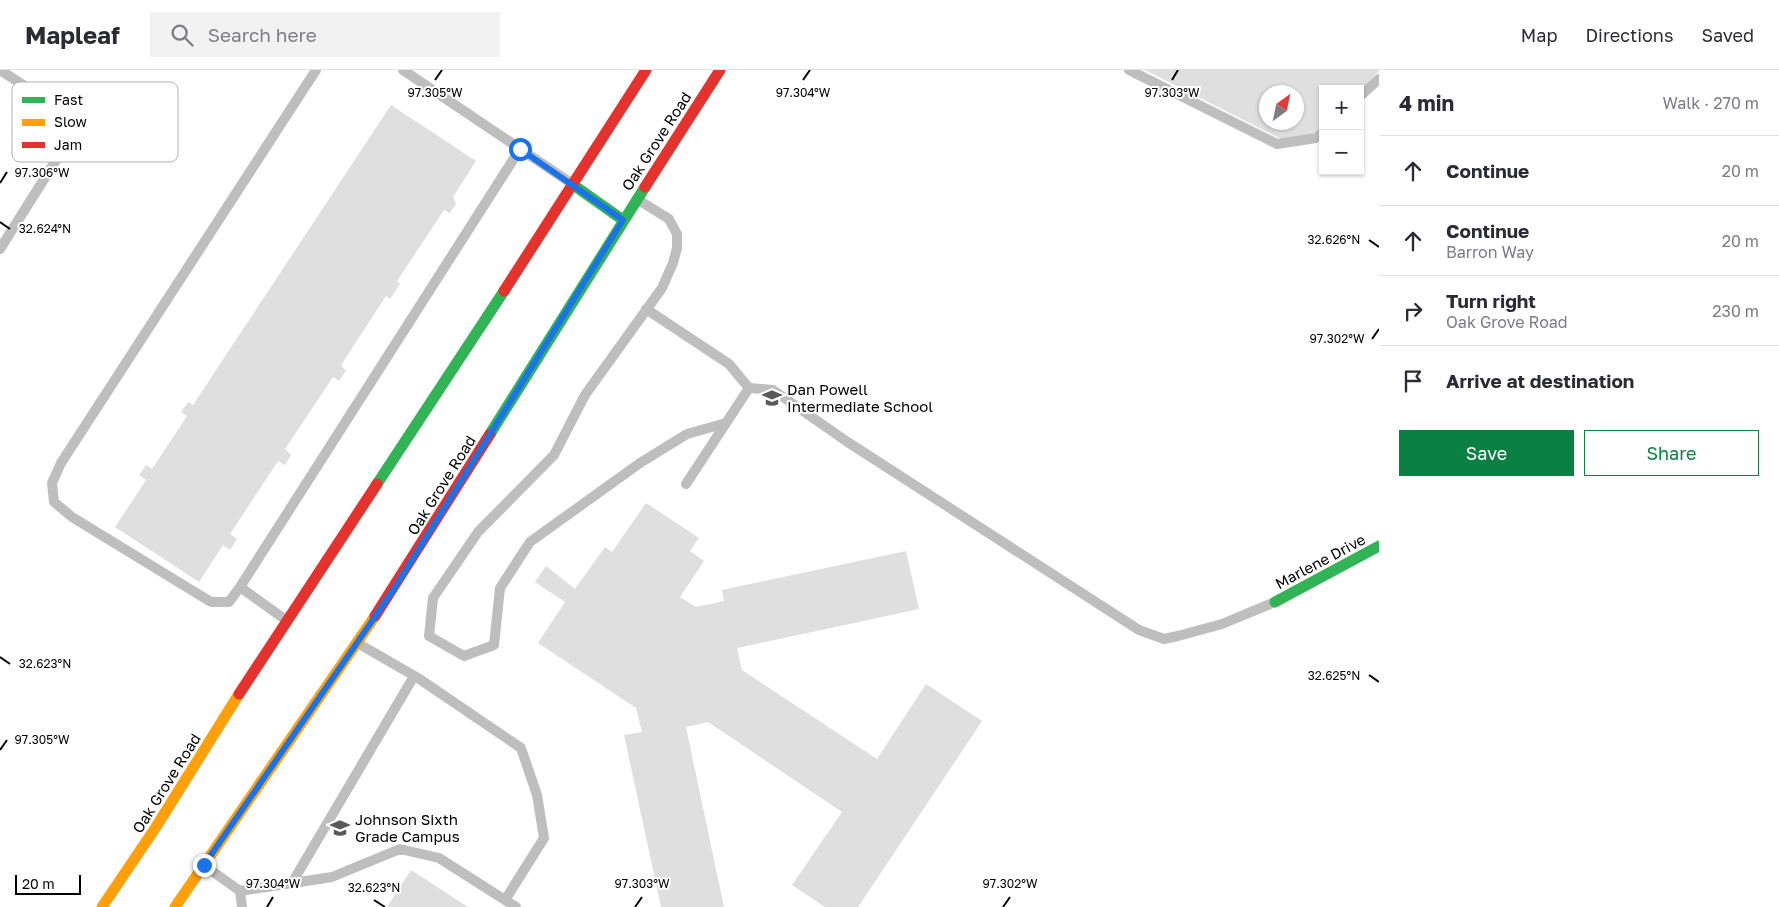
<!DOCTYPE html>
<html lang="en">
<head>
<meta charset="utf-8">
<style>
	body { margin:0; font-family:"Golos Text",sans-serif; background:#f2f2f3; color:#2b2b33 }
	.controls { position:absolute; right:15px; top:15px; display:grid; overflow:hidden; border-radius:0px; box-shadow:0 1px 4px #0004 }
	.controls button { width:45px; height:45px; display:grid; place-items:center; padding:0; border:0; border-bottom:1px solid #e1e1e2; background:#fff; color:#2b2b33; font:25px sans-serif }
	.compass { position:absolute; left:1259px; top:15px; width:45px; height:45px; border-radius:50%; background:#fff; box-shadow:0 1px 4px #0004; rotate:33deg }
	.scale { position:absolute; left:15px; bottom:12px; width:66px; box-sizing:border-box; padding-left:5px; border:2px solid #000; border-top:0; font-size:14px; line-height:18px; white-space:nowrap; color:#000; -webkit-text-stroke:4px #fff; paint-order:stroke }
	.stop { position:absolute; width:15px; height:15px; margin:-11px; border:4px solid #1a73e8; border-radius:50%; background:#fff }
	.stop.end { background:#1a73e8; border-color:#fff; box-shadow:0 1px 5px #0008 }
	.list { margin:0; padding:0; list-style:none }
	h2 { display:flex; justify-content:space-between; align-items:center; height:65px; margin:0; padding:0 20px; font-size:21px }
	h2 small { font-size:16px; font-weight:400; color:#7c7c81 }
	.list li { display:grid; grid-template-columns:32px 1fr auto; gap:15px; align-items:center; box-sizing:border-box; height:70px; padding:0 20px; border-top:1px solid #e1e1e2 }
	.list b { display:block; font-size:19px; white-space:nowrap }
	.list p { margin:0; font-size:16px; white-space:nowrap; color:#7c7c81 }
	.list em { font-size:16px; font-style:normal; color:#7c7c81 }
	.actions { display:flex; gap:10px; padding:15px 20px }
	.actions a { flex:1; padding:11px 0; border:1px solid #0b8043; border-radius:0px; text-align:center; font-size:18px; color:#0b8043 }
	.actions .main { background:#0b8043; color:#fff }
	.icon { flex:none; width:28px; height:28px; fill:none; stroke:currentColor; stroke-width:2; stroke-linecap:round; stroke-linejoin:round }
	.map { position:relative; flex:none; width:1379px; height:837px; overflow:hidden }
	header { display:flex; align-items:center; gap:30px; box-sizing:border-box; height:70px; padding:0 25px; background:#fff; border-bottom:1px solid #e1e1e2 }
	header strong { font-size:24px }
	nav { display:flex; gap:28px; margin-inline-start:auto; font-size:18px }
	.search { width:350px; height:45px; background:#f2f2f3; display:flex; align-items:center; gap:12px; box-sizing:border-box; padding:0 18px; border-radius:0px; color:#7c7c81; font-size:19px }
	main { display:flex }
	aside { flex:1; background:#fff }
	.map>svg:first-child { display:block }
	.building { fill:#dfdfdf; fill-rule:evenodd }
	.lines { fill:none; stroke-linecap:round; stroke-linejoin:round }
	.lane { stroke:#bebebe; stroke-width:10 }
	.fast { stroke:#30b455; stroke-width:11 }
	.slow { stroke:#ff9f0a; stroke-width:11 }
	.jam { stroke:#e5322d; stroke-width:11 }
	.route { stroke:#1a73e8; stroke-width:6 }
	.ticks { fill:none; stroke:#000; stroke-width:2 }
	.labels { text-anchor:middle; dominant-baseline:central; stroke-width:4; stroke-linejoin:round; paint-order:stroke }
	.street-label { font-size:15px; fill:#000; stroke:#fff }
	.poi-label { font-size:15px; fill:#000; stroke:#fff; text-anchor:start }
	.key { fill:#fff; stroke:#b2b2b2; stroke-width:1 }
	.key-label { font-size:14px; fill:#000 }
	.ticks-label { font-size:12px; text-anchor:middle; fill:#000; stroke:#fff; stroke-width:4; stroke-linejoin:round; paint-order:stroke }
</style>
</head>
<body>
<header>
<strong>Mapleaf</strong>
<div class="search"><svg class="icon" aria-label="search" viewBox="0 0 24 24"><circle cx="10" cy="10" r="6"/><path d="M15 15l6 6"/></svg>Search here</div>
<nav><a>Map</a><a>Directions</a><a>Saved</a></nav>
</header>
<main>
<div class="map">
<svg width="1379" height="837" viewBox="0 0 1379 837">
	<rect width="100%" height="100%" fill="#fff"/>
	<path class="building" d="M1145,0H1379V1L1361,19H1323V55L1314,63L1281,69ZM1266,22H1296V52H1266Z
		M391,35L476,91L453,127L456,134L450,143L444,140L397,211L400,214L390,229L386,226L341,295L346,301L339,311L333,307L285,379L291,385L285,395L278,391L230,464L237,469L230,480L223,475L199,512L115,457L146,410L139,405L146,395L152,399L187,346L181,342L188,332L193,335Z
		M646,433L699,468L690,481L704,491L680,527L696,537L724,531L722,520L906,481L919,539L737,578L742,600L877,689L926,614L982,651L858,837H825L792,815L842,742L708,652L686,657L724,837H661L624,665L642,662L636,638L538,573L565,532L535,512L546,496L575,519L605,477L612,482Z
		M411,800L468,837H387Z"/>
	<g class="lines">
		<path class="lane" d="M403,0L571,113
			M1129,0L1277,74L1316,68L1323,62
			M1360,26L1379,9
			M637,129L669,149L677,164V178L673,193L662,218L585,325L554,385L478,462L433,528L429,566L464,586L494,575L500,518L530,472L640,393L687,364L726,353
			M0,179L80,52L0,0
			M646,239L729,294L749,318L773,320L846,371L1139,560L1164,569L1178,566L1222,554L1275,532
			M686,414L749,318
			M240,517L520,79
			M286,550L240,517L229,532H211L72,447L54,432L52,413L61,393L316,0
			M359,574L418,608L521,678L537,725L544,768L505,830
			M205,796L240,821L242,837
			M292,813L414,606
			M240,821L332,807L400,779L439,788L516,837"/>
		<path class="fast" d="M572,114L623,150
			M490,364L645,117
			M377,414L504,221
			M1275,532L1379,476"/>
		<path class="slow" d="M102,837L156,757L239,624
			M175,837L375,546"/>
		<path class="jam" d="M645,117L720,0
			M504,221L646,0
			M375,546L490,364
			M239,624L377,414"/>
	</g>
	<g class="lines">
		<path class="route" d="M204,795L394,519L623,150L520,79"/>
	</g>
	<path class="ticks" d="M435,10L442,0M803,10L810,0M1172,10L1178,0M0,113L7,102M0,152L10,159M1369,170L1379,177M1372,269L1379,259M0,587L10,594M1369,605L1379,612M0,680L7,670M374,830L385,837M267,837L273,827M635,837L642,827M1003,837L1010,827"/>
	<defs>
		<symbol id="school-bare" viewBox="-9 -9 18 18"><path d="M0-5L7-2L0 1L-7-2ZM-4 1L0 2.5L4 1V4Q0 6-4 4Z" fill="#595959" stroke="#fff" stroke-width="2.5" paint-order="stroke"/></symbol>
	</defs>
	<g fill-rule="evenodd">
		<use href="#school-bare" x="758" y="314" width="28" height="28"/>
		<use href="#school-bare" x="326" y="744" width="28" height="28"/>
	</g>
	<g class="labels">
		<g class="street-label">
			<text transform="translate(656 71) rotate(-57)">Oak Grove Road</text>
			<text transform="translate(441 415) rotate(-58)">Oak Grove Road</text>
			<text transform="translate(1320 491) rotate(-28)">Marlene Drive</text>
			<text transform="translate(166 713) rotate(-58)">Oak Grove Road</text>
		</g>
		<g class="poi-label">
			<text x="787" y="319">Dan Powell<tspan x="787" dy="17">Intermediate School</tspan></text>
			<text x="355" y="749">Johnson Sixth<tspan x="355" dy="17">Grade Campus</tspan></text>
		</g>
	</g>
	<rect x="12" y="12" width="166" height="80" rx="8" class="key"/>
	<rect x="22" y="27" width="23" height="6" fill="#30b455"/>
	<rect x="22" y="49" width="23" height="7" fill="#ff9f0a"/>
	<rect x="22" y="72" width="23" height="6" fill="#e5322d"/>
	<g class="key-label">
		<text x="54" y="35">Fast</text>
		<text x="54" y="57">Slow</text>
		<text x="54" y="80">Jam</text>
	</g>
	<g class="ticks-label">
		<text x="435" y="27">97.305°W</text>
		<text x="803" y="27">97.304°W</text>
		<text x="1172" y="27">97.303°W</text>
		<text x="42" y="107">97.306°W</text>
		<text x="45" y="163">32.624°N</text>
		<text x="1334" y="174">32.626°N</text>
		<text x="1337" y="273">97.302°W</text>
		<text x="45" y="598">32.623°N</text>
		<text x="1334" y="610">32.625°N</text>
		<text x="42" y="674">97.305°W</text>
		<text x="273" y="818">97.304°W</text>
		<text x="642" y="818">97.303°W</text>
		<text x="1010" y="818">97.302°W</text>
		<text x="374" y="822">32.623°N</text>
	</g>
</svg>
<div class="controls">
<button>+</button>
<button>−</button>
</div>
<svg class="compass" viewBox="-18 -18 36 36"><path d="M0-13l5 13h-10z" fill="#e53935"/><path d="M0 13l5-13h-10z" fill="#7c7c81"/></svg>
<div class="scale">20 m</div>
<div class="stop" style="left:520px;top:79px"></div>
<div class="stop end" style="left:204px;top:795px"></div>
</div>
<aside>
<h2>4 min<small>Walk · 270 m</small></h2>
<ul class="list">
<li><svg class="icon" aria-label="ahead" viewBox="0 0 24 24"><path d="M12 20V5M6 11l6-6 6 6"/></svg><div><b>Continue</b></div><em>20 m</em></li>
<li><svg class="icon" aria-label="ahead" viewBox="0 0 24 24"><path d="M12 20V5M6 11l6-6 6 6"/></svg><div><b>Continue</b><p>Barron Way</p></div><em>20 m</em></li>
<li><svg class="icon" aria-label="right" viewBox="0 0 24 24"><path d="M7 20v-9h11M14 6l5 5-5 5"/></svg><div><b>Turn right</b><p>Oak Grove Road</p></div><em>230 m</em></li>
<li><svg class="icon" aria-label="arrive" viewBox="0 0 24 24"><path d="M6 21V4h12l-3 4 3 4H6"/></svg><div><b>Arrive at destination</b></div></li>
</ul>
<div class="actions"><a class="main">Save</a><a>Share</a></div>
</aside>
</main>
</body>
</html>
